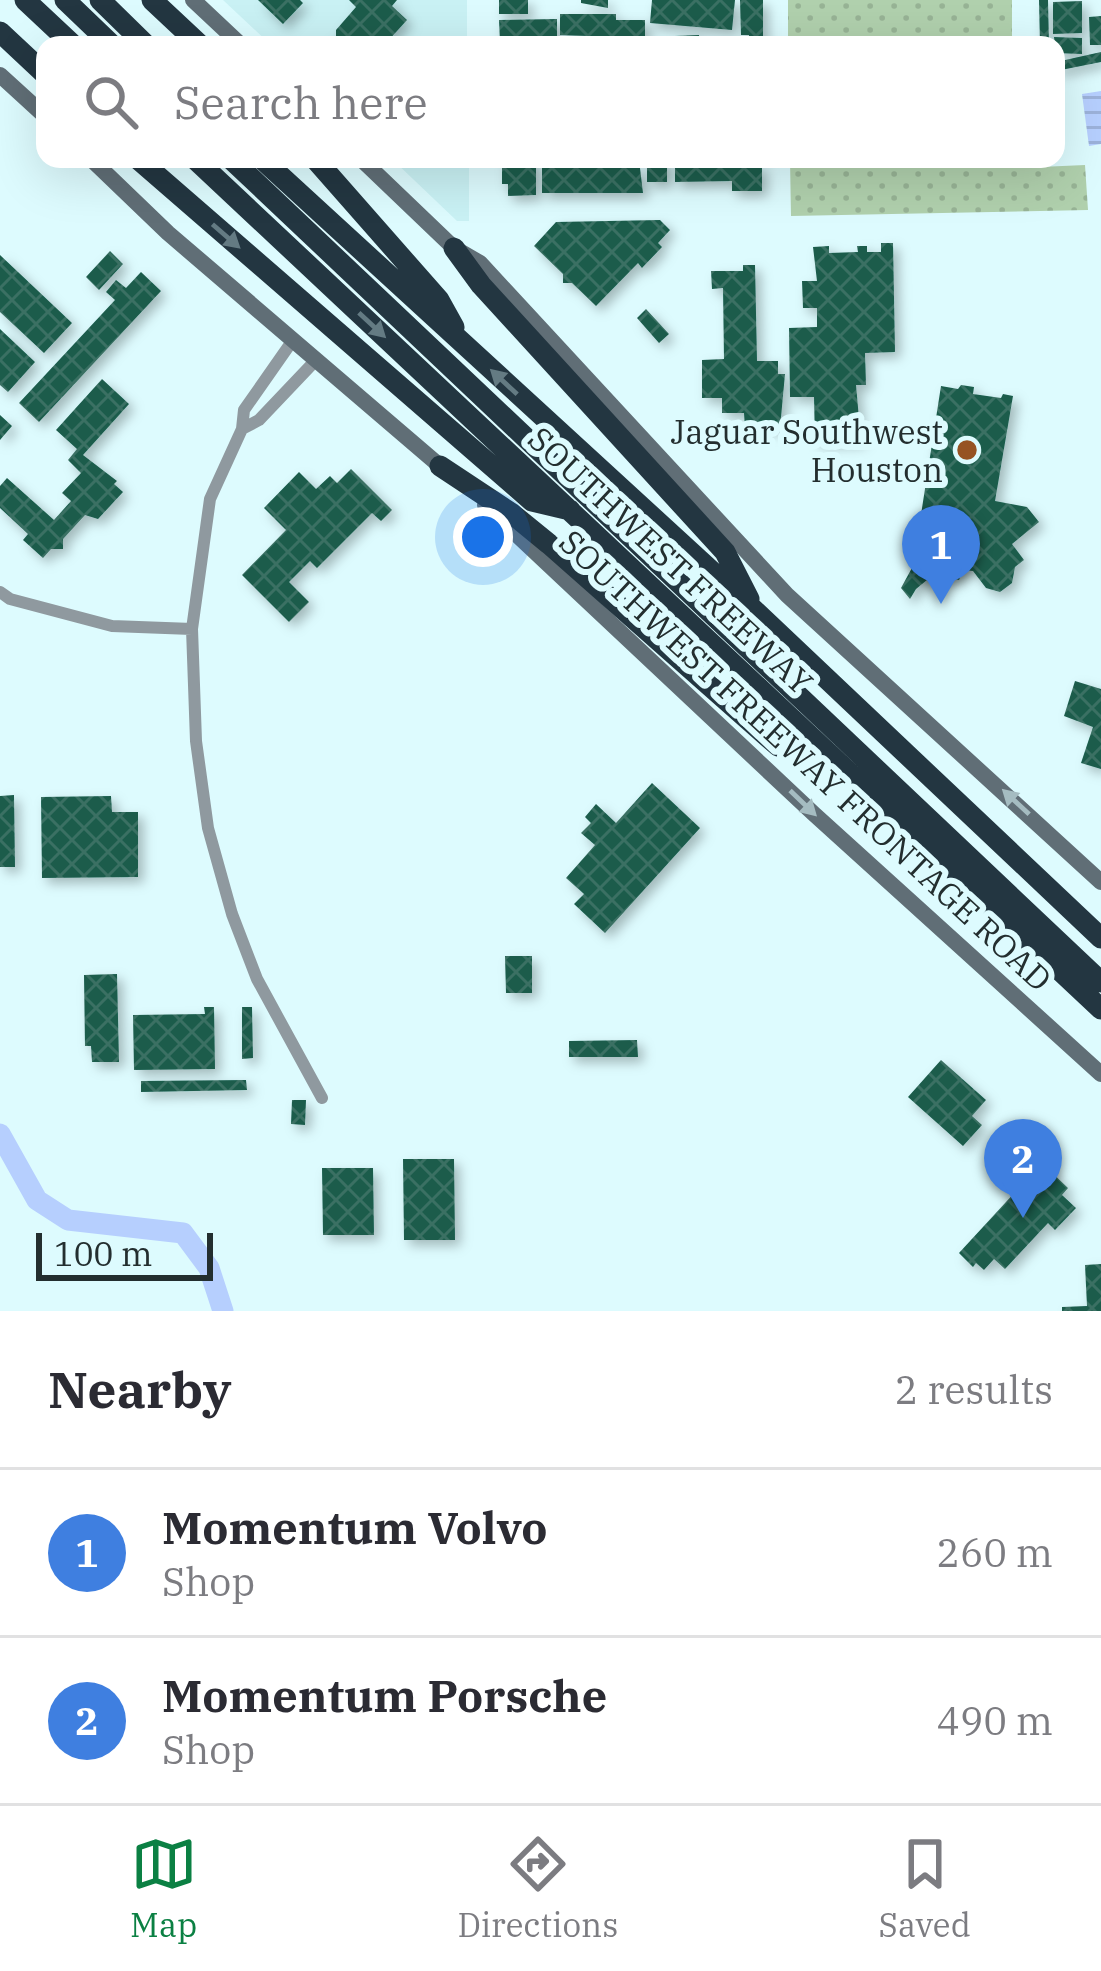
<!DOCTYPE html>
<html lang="en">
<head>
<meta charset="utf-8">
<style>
	body { margin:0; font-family:"IBM Plex Serif",serif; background:#f7f7f7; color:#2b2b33 }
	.scale { position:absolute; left:36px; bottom:30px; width:177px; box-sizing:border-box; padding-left:12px; border:6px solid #232e2f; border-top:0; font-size:33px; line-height:42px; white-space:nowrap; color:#232e2f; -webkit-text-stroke:9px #ddfbfe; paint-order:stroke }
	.you { position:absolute; left:483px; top:537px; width:42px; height:42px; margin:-30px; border:9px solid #fff; border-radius:50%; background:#1a73e8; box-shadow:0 0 0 18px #1a73e833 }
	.badge { display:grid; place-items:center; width:78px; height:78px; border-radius:50%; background:#0b8043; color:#fff; font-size:39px; font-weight:700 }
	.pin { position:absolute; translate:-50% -99px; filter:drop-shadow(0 3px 6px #0008) }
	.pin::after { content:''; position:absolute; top:63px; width:42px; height:36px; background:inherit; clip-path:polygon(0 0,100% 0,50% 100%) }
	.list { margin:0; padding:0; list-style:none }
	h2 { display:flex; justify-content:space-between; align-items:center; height:156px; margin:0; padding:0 48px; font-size:51px }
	h2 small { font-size:39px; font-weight:400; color:#7c7c81 }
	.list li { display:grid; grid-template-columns:78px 1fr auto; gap:36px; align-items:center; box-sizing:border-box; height:168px; padding:0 48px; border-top:3px solid #e1e1e2 }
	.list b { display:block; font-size:45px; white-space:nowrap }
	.list p { margin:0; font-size:39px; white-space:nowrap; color:#7c7c81 }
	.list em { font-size:39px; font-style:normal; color:#7c7c81 }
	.icon { flex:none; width:66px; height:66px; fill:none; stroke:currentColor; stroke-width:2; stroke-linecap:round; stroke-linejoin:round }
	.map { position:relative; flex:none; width:1101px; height:1311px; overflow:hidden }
	.search { position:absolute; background:#fff; box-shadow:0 12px 48px #0002; left:36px; right:36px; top:36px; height:132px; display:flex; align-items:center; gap:30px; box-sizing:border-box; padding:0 42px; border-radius:24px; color:#7c7c81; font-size:45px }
	.sheet { height:492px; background:#fff }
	nav { display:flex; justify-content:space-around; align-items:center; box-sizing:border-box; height:168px; border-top:3px solid #e1e1e2; background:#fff; font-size:33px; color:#7c7c81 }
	nav a { display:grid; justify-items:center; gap:6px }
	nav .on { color:#0b8043 }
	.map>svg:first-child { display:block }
	.built { fill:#c9f1f4 }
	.grass { fill:url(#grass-dots) }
	.water { fill:url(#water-rules) }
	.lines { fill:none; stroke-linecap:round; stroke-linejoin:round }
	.river { stroke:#b6cffe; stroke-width:21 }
	.building { fill:url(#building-cross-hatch); filter:url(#shadow) }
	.minor { stroke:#8f999f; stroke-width:12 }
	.secondary { stroke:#606e76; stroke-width:16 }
	.motorway { stroke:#233641; stroke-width:21 }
	.oneway { fill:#647b83 }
	.oneway2 { fill:#a5bcc1 }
	.poi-dot { fill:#965323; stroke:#ddfbfe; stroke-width:4.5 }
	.labels { text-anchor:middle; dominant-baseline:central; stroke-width:12; stroke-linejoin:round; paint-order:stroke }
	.poi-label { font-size:33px; fill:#232e2f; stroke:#ddfbfe; text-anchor:end }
	.street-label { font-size:33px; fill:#232e2f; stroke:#ddfbfe }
</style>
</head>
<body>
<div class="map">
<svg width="1101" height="1311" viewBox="0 0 1101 1311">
	<defs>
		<pattern id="grass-dots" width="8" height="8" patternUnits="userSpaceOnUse" patternTransform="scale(3)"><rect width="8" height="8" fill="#b0d0ad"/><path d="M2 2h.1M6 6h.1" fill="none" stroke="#97b395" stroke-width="1.8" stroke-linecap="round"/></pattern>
		<pattern id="water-rules" width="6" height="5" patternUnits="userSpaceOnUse" patternTransform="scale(3)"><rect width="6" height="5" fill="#b6cffe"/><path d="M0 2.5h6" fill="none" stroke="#9cb2da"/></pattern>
		<pattern id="building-cross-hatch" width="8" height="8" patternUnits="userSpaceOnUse" patternTransform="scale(3)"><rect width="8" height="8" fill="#1a5c4c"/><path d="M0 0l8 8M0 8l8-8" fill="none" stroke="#3b7063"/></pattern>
		<filter id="shadow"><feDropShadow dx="5.5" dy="5.5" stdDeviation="6" flood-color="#0004"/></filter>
	</defs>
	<rect width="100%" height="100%" fill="#ddfbfe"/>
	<path class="built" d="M223,0H467V45H271Z
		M392,159H469V221H457Z"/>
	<path class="grass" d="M788,0H1012V45H788Z
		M790,159H1016L1018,168L1085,165L1088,210L791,216Z"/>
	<path class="water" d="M1101,91V144L1089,146L1082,94Z"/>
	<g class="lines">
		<path class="river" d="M0,1134L37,1200L68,1220L183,1233L209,1268L223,1311"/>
	</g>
	<path class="building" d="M258,0H300L303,3L283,24Z
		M349,0H397L392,6L407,20L387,42L327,45V38L336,37V30L356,7Z
		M499,0H528V14H499Z
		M581,0H608V8L581,3Z
		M652,0H735L732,30L650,23Z
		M740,0H763V45H741V39H749V35H741Z
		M1039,0H1048L1049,45H1040Z
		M1082,1V33L1053,34V2Z
		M560,14H616V20H645V38L560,35Z
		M1101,16V45H1090L1089,17Z
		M557,19V40L500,42L499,20Z
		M699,35V45H675V36Z
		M1054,37L1082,38V54L1056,53Z
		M1101,52V62L1056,71V62Z
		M502,159H536V195L508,196V184H502Z
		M647,159H667V182H647Z
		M675,159H687V167H693V159H716V166H721V159H733V166L762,165V191H732V181L675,182Z
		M542,168H640L643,193H542Z
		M660,220L670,230L658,243L662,247L642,268L638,263L596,306L572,283H563V274L534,246L556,222Z
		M881,243H893L895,352L865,353L866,385H856L861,441L815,442L814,397H790L789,328L817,327V308H803L802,281H817L813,247L829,246V253L858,252L857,246H867V252H881Z
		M110,251L123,264L99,290L86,277Z
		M0,255L72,323L44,353L0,312Z
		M743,265H755L757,361H778V374H785L780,428H745L744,413H722V398H702V360L724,359L723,288L712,289L711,271H743Z
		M141,272L161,291L39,422L19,403L115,300L106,292L116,280L126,288Z
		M646,309L669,334L659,343L637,318Z
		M0,329L35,362L8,392L0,385Z
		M102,379L129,404L83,455L117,481L114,484L123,492L98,519L85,515L63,539V549H51L43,558L23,540L28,534L0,508V486L7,478L54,520L71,501L62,493L81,473L68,460L77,449L56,430Z
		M961,385L974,387L973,394L1001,398L1003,394L1013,396L995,501L1027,507L1039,522L1012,544L1024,560L1015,567L1012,583L1000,592L986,588L973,571L963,570L959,580L933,575L916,589L910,599L901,588L913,566L941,386L958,389Z
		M0,415L12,426L0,440Z
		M351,469L392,510L381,521L372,513L317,568L310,561L289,582L309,602L289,622L242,575L286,530L264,508L299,472L316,489L330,476L337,483Z
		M1075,681L1101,689V769L1081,763L1093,727L1064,716Z
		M652,783L700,828L605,933L574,904L584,894L566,878L595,845L581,833L591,823L585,817L596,804L616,823Z
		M14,795L15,867H0V796Z
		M111,796L112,812H138V877L42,878L41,797Z
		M505,956H532V993H506Z
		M117,974L119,1062H92L91,1046H85L84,975Z
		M204,1007H214L215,1069L134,1070L133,1015L205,1014Z
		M242,1007H252L253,1058L242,1059Z
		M637,1040L638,1057H569V1041Z
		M941,1060L986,1100L972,1116L982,1125L963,1146L908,1097Z
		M246,1080L247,1090L141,1092V1081Z
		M292,1100H306L305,1125L291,1124Z
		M403,1159H454L455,1240H404Z
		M1042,1163L1068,1188L1062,1195L1076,1208L1055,1230L1048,1223L1005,1269L994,1259L984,1270L976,1263L973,1267L959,1253Z
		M322,1168H373L374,1235H323Z
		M1101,1264V1311H1062V1307L1087,1306L1085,1265Z"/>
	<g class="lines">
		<path class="minor" d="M293,340L244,410L242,429L210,499L192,629L196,741L208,828L232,914L257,979L322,1098
			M242,429L259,420L316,360
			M0,592L10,599L112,626L192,629"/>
		<path class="secondary" d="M193,0L241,45
			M0,75L45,116
			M91,159L168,233L447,472
			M361,159L454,248L480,263L787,595L1101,882
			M485,505L814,814L1101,1074"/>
		<path class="motorway" d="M25,0L73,45
			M65,0L112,45
			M100,0L146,45
			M152,0L200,45
			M0,32L45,74
			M138,159L532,501L570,510
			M195,159L1101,1009
			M231,159L1101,982
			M262,159L754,610L1101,938
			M315,159L439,300L454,327
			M454,248L481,285L725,552L749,599
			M440,466L511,513L549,544L778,746L829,757"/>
	</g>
	<defs><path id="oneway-solid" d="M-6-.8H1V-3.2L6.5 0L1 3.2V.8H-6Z" transform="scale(3)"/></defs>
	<g class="oneway">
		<use href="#oneway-solid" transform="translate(226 236) rotate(41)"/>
		<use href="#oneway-solid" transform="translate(372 325) rotate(43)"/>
		<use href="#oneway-solid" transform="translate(504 382) rotate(-137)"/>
	</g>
	<g class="oneway2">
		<use href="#oneway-solid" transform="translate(1016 802) rotate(-137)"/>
		<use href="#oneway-solid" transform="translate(803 803) rotate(44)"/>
	</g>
	<circle class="poi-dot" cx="967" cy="450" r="12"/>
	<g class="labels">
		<g class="poi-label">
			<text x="943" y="431">Jaguar Southwest<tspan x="943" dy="38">Houston</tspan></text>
		</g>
		<g class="street-label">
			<text transform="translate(671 560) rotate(43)">SOUTHWEST FREEWAY</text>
			<text transform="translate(806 760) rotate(43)">SOUTHWEST FREEWAY FRONTAGE ROAD</text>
		</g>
	</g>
</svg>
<div class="scale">100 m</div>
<div class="you"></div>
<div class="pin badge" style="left:941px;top:604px;background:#3f7fe0">1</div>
<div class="pin badge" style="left:1023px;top:1218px;background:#3f7fe0">2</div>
<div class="search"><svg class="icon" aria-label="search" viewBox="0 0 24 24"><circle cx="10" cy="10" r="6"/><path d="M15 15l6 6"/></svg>Search here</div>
</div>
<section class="sheet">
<h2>Nearby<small>2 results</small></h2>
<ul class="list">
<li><span class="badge" style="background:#3f7fe0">1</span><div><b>Momentum Volvo</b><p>Shop</p></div><em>260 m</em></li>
<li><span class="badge" style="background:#3f7fe0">2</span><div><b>Momentum Porsche</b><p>Shop</p></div><em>490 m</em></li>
</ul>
</section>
<nav>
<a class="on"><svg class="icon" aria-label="map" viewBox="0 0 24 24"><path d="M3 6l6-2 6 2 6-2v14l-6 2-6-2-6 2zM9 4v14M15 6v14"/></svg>Map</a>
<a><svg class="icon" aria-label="directions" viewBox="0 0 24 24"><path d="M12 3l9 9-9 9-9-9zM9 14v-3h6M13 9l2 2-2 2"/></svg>Directions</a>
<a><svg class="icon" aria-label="saved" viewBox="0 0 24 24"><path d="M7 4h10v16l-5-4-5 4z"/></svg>Saved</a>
</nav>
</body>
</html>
